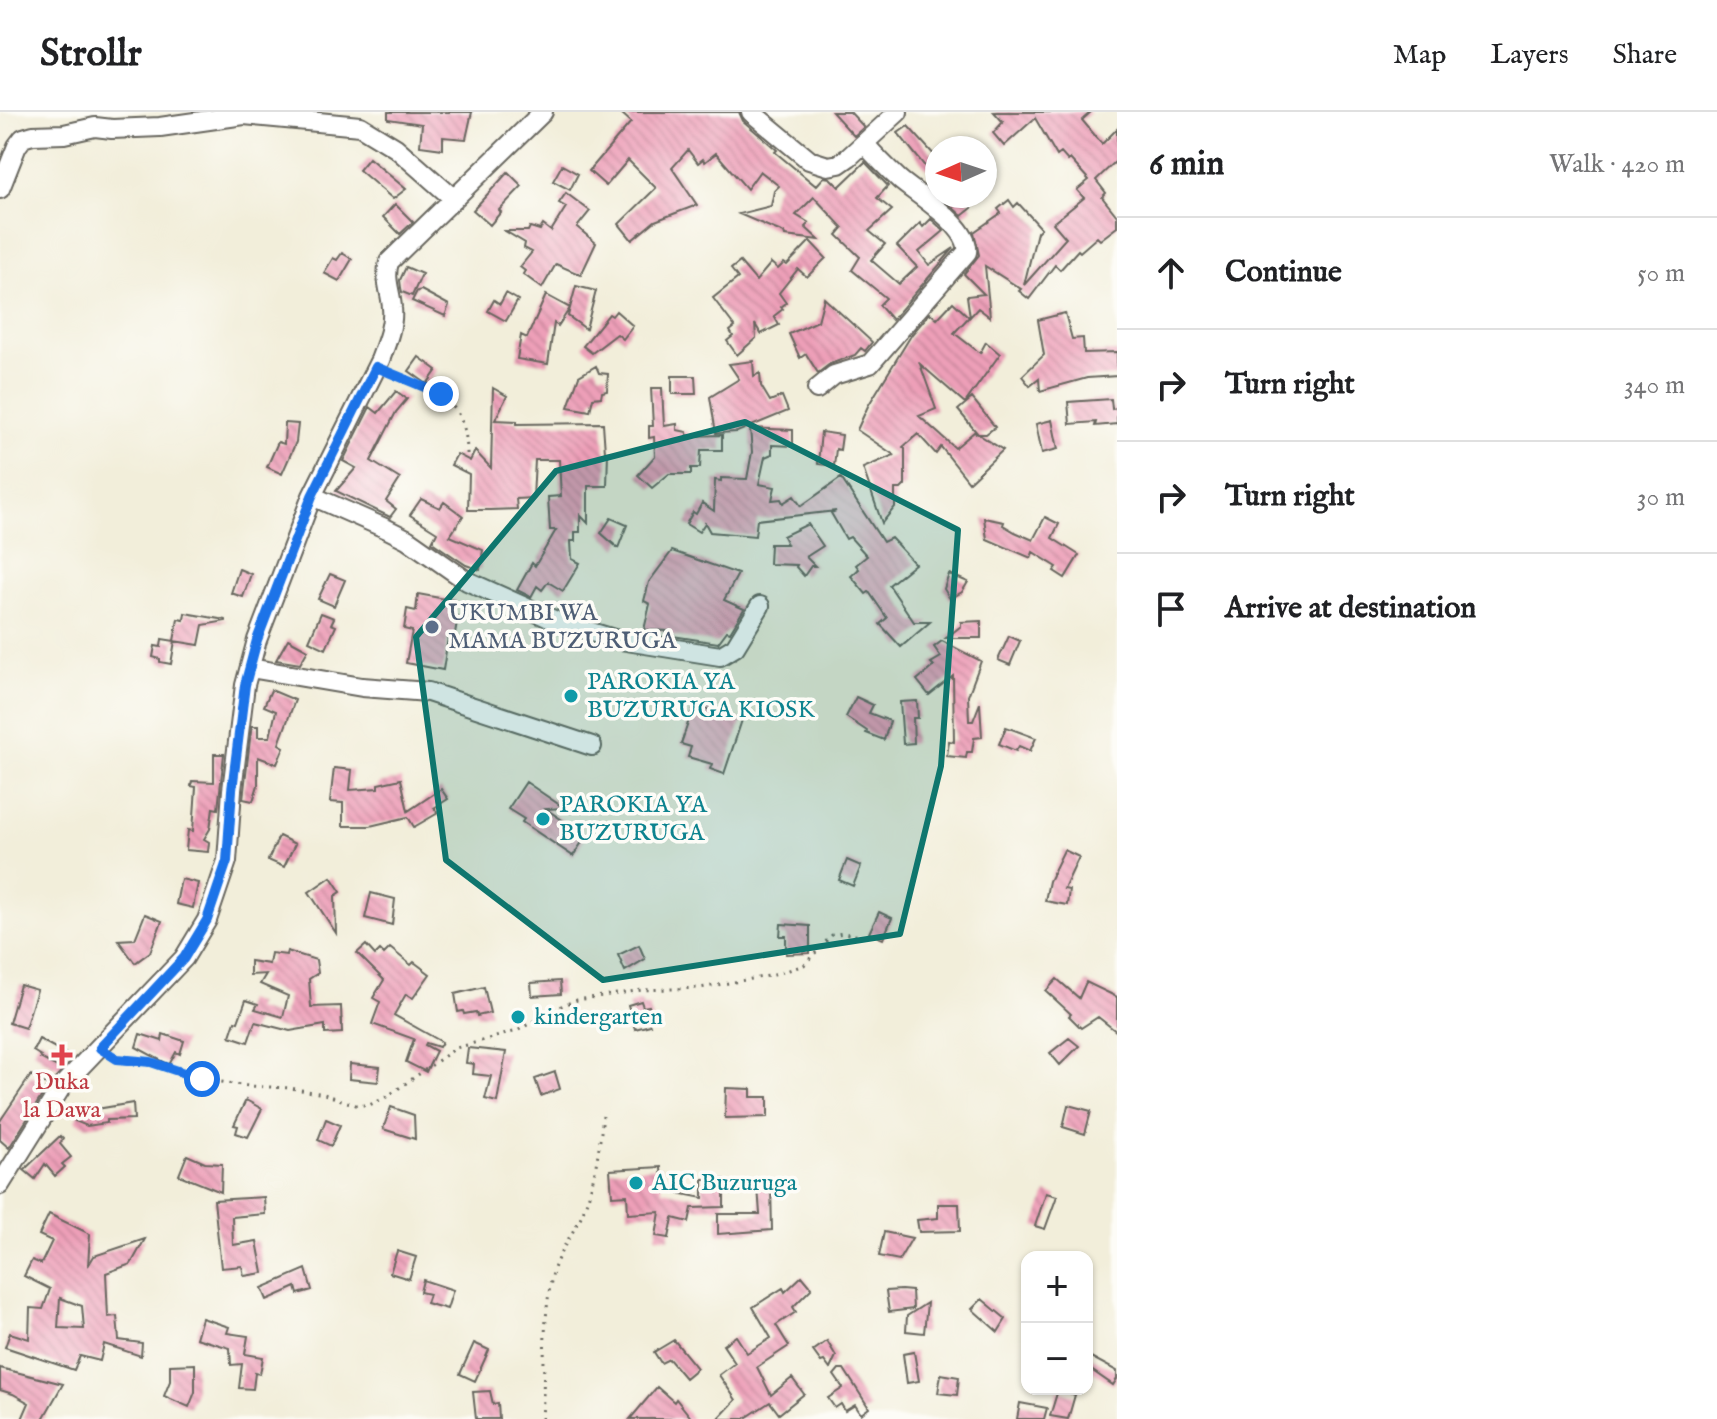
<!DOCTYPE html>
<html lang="en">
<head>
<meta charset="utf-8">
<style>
	body { margin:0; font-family:"IM FELL English",serif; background:#f6f6f6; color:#202124 }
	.controls { position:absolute; right:24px; bottom:24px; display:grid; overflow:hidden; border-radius:16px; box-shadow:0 2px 6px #0004 }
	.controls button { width:72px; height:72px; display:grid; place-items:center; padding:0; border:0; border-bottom:2px solid #e0e0e0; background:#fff; color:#202124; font:40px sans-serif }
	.compass { position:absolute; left:925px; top:24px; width:72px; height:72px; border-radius:50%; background:#fff; box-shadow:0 2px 6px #0004; rotate:267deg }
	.stop { position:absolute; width:24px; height:24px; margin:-18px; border:6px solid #1a73e8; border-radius:50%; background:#fff }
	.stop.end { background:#1a73e8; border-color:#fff; box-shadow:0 2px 8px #0008 }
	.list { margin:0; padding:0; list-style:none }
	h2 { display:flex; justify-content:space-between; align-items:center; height:104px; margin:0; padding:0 32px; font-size:34px }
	h2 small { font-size:26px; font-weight:400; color:#757577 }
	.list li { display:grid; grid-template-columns:52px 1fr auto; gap:24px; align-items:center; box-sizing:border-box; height:112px; padding:0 32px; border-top:2px solid #e0e0e0 }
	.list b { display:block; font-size:30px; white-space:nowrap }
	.list em { font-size:26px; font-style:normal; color:#757577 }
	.icon { flex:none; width:44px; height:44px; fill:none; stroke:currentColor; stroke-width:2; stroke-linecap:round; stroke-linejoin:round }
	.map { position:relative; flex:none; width:1117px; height:1307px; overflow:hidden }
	header { display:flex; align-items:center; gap:48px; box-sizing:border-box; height:112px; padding:0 40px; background:#fff; border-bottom:2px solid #e0e0e0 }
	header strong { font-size:38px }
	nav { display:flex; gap:44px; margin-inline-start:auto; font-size:28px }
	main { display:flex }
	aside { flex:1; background:#fff }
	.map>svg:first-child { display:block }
	.building { fill:url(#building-back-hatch); fill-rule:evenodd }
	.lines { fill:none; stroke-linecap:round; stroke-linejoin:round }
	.street-casing { stroke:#67665e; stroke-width:22 }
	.path { stroke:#67665e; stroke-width:3; stroke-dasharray:2 6; stroke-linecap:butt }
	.street { stroke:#fff; stroke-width:18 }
	.route { stroke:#1a73e8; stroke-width:10 }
	.marked { fill:#0f766e; fill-opacity:0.2; stroke:#0f766e; stroke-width:6; stroke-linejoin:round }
	.service-dot { fill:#5c6f8a; stroke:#fdfcf7; stroke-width:3 }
	.culture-dot { fill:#0f9aa8; stroke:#fdfcf7; stroke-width:3 }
	.health-dot { fill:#e0444e; stroke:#fdfcf7; stroke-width:3 }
	.labels { text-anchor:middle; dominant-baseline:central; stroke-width:7; stroke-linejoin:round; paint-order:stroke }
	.service-label { font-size:24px; fill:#4e5e75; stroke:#fdfcf7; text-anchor:start }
	.culture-label { font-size:24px; fill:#0d838f; stroke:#fdfcf7; text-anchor:start }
	.health-label { font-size:24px; fill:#be3a42; stroke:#fdfcf7 }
</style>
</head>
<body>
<header>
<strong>Strollr</strong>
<nav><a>Map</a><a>Layers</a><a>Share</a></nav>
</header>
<main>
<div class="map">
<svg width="1117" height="1307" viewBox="0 0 1117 1307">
	<defs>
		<pattern id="building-back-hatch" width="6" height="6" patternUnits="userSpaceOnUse" patternTransform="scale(2)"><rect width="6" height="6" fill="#ed9fb8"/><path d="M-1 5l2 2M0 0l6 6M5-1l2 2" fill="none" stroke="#cb889e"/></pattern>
	</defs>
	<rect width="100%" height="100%" fill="#fdfcf7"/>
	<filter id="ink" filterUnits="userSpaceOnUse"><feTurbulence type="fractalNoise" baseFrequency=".0125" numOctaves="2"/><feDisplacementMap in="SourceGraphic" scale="16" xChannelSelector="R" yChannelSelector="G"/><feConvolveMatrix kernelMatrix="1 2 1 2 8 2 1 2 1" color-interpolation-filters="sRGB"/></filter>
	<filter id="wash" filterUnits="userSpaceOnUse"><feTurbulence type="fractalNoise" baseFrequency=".006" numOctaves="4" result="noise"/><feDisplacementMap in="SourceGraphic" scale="32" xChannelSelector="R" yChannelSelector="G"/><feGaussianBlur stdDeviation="1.8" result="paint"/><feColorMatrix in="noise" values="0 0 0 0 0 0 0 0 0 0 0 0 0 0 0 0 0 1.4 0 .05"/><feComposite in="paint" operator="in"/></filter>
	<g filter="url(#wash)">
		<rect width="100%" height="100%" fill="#f2eeda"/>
		<g id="blocks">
			<path class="building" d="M388,0H472L466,27L443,25V37L420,34L422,12L388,7Z
				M620,0H739L743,9L777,38L775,40L816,74L824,65L830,66L839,75L865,50L888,74L877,86L892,98L869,119L885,132L871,148L899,172L917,155L897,134L920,111L923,115L931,107L944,119L919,140L929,153L954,136L892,208L879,193L886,186L852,158L860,145L837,123L843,116L814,85L796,103L809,111L805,115L819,128L785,124L784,121L739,102L771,94L774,79L779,74L760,59L747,77L716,41L705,50L703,47L698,51L688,38L672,56L697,93L655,109L632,128L619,112L656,76L628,48L606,74L589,59L631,10Z
				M832,0H850L864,15L854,24Z
				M994,0H1091L1082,8L1102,32L1117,17V48L1096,68L1106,81L1102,85L1117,104V115L1100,128L1097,125L1080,140L1078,138L1060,158L1055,153L1029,187L1019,179L1021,177L985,154L990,205L978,196L970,205L967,184L984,182L964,162L979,143L974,120L1001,101L998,97L1009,88L1014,95L1018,91L1041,116L1037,120L1024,173L1066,126L1053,111L1084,86L1077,78L1089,68L1070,47L1068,49L1061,41L1057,44L1035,6L1004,34L993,21L1003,10Z
				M908,14L937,46L927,57L898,21Z
				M369,46L406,77L393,87L359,58Z
				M562,53L578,62L570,78L553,69Z
				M508,60L522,74L499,98L501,100L490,113L473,98Z
				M566,81L590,99L577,115L596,131L581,163L556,152L542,176L523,162L525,159L520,155L532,140L524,136L525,131L505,119H528L530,115L540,118L543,113L551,119L566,95L559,91Z
				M940,84H967L972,96L962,104Z
				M395,92L413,110L400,122L383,105Z
				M810,129L826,146L807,165L798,157L779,181L786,191L781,195L783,197L774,204L779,213L761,222L755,212L756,226L737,243L727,229L733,224L730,219L735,215L713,186L738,166L731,157L740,150L756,169L771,151L778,157L784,151L787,153Z
				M342,141L352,147L339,169L324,161L333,146L337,148Z
				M406,155L422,162L412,184L402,180L401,176L400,168Z
				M576,174L596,179L586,217L568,204L570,196L558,214L554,211L548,252L517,247L521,223L527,226L546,183L570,196Z
				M421,178L449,193L445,204L412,189L417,179Z
				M506,181L518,188L506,209L488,199L494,188L500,192Z
				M824,186L872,230L865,239L861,236L855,243L830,252L818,261L806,242L800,246L789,222L818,209Z
				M953,190L969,205L954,221L980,241L986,230L1000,242L965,291L920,252L936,297L919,304L955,336L974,320L978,322L958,298L972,286L995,315L986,322H978L1003,338L969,370L941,335L936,342L918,322L903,335L905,337V373L901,377H895V395L882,411L863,356L894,343L857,318L868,294L912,222L930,201L937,207Z
				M616,199L633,214L623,227L617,222L592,241L583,234L609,202L612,204Z
				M1065,201L1072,227L1083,226L1084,241L1117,240V264L1087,266L1040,279L1039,267L1030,274L1022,264L1044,243L1038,208Z
				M419,245L437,258L427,272L409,259Z
				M753,249L754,264L760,261L761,274L770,289L782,284L788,299L737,320L716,321L710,285L739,267L729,252Z
				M596,254L599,261L608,262L607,279L602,280L601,285L593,286L590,299L568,295L579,264Z
				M672,264H695L696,282H672Z
				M493,276L507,284L495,308L517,309V312L603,311L605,340H608L607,374H588V411L580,403V420H575V429H571L572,447L580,451L563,479L548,470L542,478L537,474L531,485L517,478L532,451L535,454L556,418H550L548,385L561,384L559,348H535L533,386L516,387L517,397L490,398H468L469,362L451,353L457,342L470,349L475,339L491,356Z
				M651,276H662L664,314L677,312V318L687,320V323L691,324L722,323V338H701L700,356H691V362H669L652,376L638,363L655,344L654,325L649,326V314H653Z
				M396,279L407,287L396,300L371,349L400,367L386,389L396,397L390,405L336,379L356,356L343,349L370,295L378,301Z
				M1111,287L1112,297L1117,296V312L1095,314L1096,310L1070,312L1068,290Z
				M1052,308L1058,337L1042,341L1036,312Z
				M285,311L298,312L296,330L282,362L267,355L278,330L284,332Z
				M750,316L793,318V334L772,333V342L765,345L759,372L775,375L772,388L781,387L783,391L794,384L801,394L841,366L883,430L891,426L915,452L889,473L914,510H930L901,535L880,512L887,506L869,480L866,482L851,464L859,457L856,453L867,444L850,425L846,427L831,401L836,399L757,408L755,424L710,420L705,411L699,420L686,412L693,400L696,402L702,391L714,399L715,368L721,369V366L747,367L752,340Z
				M821,320L842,323L840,338L836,337L834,354L818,352Z
				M421,387L440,396L444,390L463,404L450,424L483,438L480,458L466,453L432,430L437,420L410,403Z
				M1045,405L1059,412L1052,426L1079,443L1065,466L1054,459L1057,455L1033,440L1031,446L987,427L984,406L1004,410L1003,413L1015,420L1033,428Z
				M611,406L627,413L618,436L601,421Z
				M808,412L823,434L806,445L815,454H811L804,464L796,455L797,453L769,452L770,432H787L783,424Z
				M672,439L738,462L724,488L744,497L730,520L727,519L718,531L666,523L669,519L644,518L650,492L644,489L649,470Z
				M239,457L251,462L243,485L231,481Z
				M330,462L345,468L334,494L318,487Z
				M949,462L968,470L962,480L950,487L944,477Z
				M418,482L456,489L453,504H458L454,527L448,526L443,558L406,551L412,519L404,517L407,497L416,499Z
				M185,501L226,508V509L203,513L199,533L174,529L178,507L184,508Z
				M321,501L334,506L331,512L336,514L326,537L309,529Z
				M981,509V526H946L961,514V510Z
				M1009,524L1020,529L1010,553L998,548Z
				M162,527L175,529L171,552L160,550V547L153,545L155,534L161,535Z
				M288,527L308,538L300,552L276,548Z
				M942,529L981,549L968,584L969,609H973L980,591L982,625L974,626L972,640H967L966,646L947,644L949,629L954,630L953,564L929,583L917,568L934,554L931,551L941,545L934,535Z
				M271,578L295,588L279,632L284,635L277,652L258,645V673L253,689L243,687L251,619L252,614H258V625H270L276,599L264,594Z
				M856,585L873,593L869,601L890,609L884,628L866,621L867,619L846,605Z
				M917,589L918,606H913L914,631L903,632L900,590Z
				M694,593L742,608L724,662L710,657L712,652L688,645L691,635L681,632Z
				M1006,615L1036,626L1030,639L1019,634L1016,639L999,632Z
				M214,642H224L218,697L213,696L210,717L204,727L209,730L208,740L186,738L188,718L193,719L196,675L191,674L192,669L214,670Z
				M334,656L352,658L350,678L378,676V672L401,667L408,699L441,677L448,687L434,696L438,701L414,715L408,705L370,714H343V691L330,690Z
				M526,670L564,696L546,697L586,724L573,744L522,710L524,707L508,697Z
				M279,724L295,732L284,755L268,748Z
				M1064,738L1079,745L1064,777L1069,778L1067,793L1045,789L1049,769Z
				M847,748L861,754L853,774L839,768Z
				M331,765L341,780L335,784L336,821L309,780Z
				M181,767L198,771L193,796L176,792Z
				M371,781L395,787L392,813L365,806Z
				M879,800L892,806L883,827L869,821Z
				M145,802L162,809L150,840L135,851L118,828L135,827Z
				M781,812L810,814V841L786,842V824H780Z
				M366,833L375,843L380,838L384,842L390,836L411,853L414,850L430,862L413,886L406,882L394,903L442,930L439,935L426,931L425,933L436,939L426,960L406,950L414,927L372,912L380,890L373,886L384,868L357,841Z
				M639,833L645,847L625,859L618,843Z
				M287,839L316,848L318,861L309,867L311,895L341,894L342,921L325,922V913L290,919L255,910L248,930L230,924L235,909L238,910L246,888L258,892L255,897L283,905L288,884L260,872L266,862L250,863V849L269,852L271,841L286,843Z
				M1057,867L1079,886L1086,870L1117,885V920L1098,905L1081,916L1069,904L1071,902L1046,879Z
				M560,869L561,882L532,884L531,871Z
				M20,873L37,878L25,916L9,911Z
				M484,875L490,901L477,904L476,900L464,902L463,899L458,900L455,882Z
				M641,889L643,895L649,894L653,907L648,908L650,913L635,917L628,893Z
				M140,922L162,929L163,922L184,929L180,942L176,940L169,953L136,935Z
				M1069,926L1079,934L1060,953L1050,941Z
				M39,927L70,944L61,957L40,946L41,944L33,939Z
				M468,936L506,940L497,990L485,987L491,964L473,962L474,952L466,951Z
				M350,952L380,955L378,970L349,967Z
				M555,960L560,977L541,984L535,967Z
				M31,963L48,974L9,1036L0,1028V1009Z
				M726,976L751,977V985H768V1005L725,1006Z
				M246,988L262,997L248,1025L236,1021L238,1014L234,1013Z
				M133,991L134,1007L107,1008V1011L87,1014L75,1009L79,1000Z
				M1068,993L1091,999L1085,1022L1063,1015Z
				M391,995L414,1003L415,1027L383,1017Z
				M326,1007L340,1013L331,1034L318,1028Z
				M60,1024L63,1027L60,1032L71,1045L62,1052L65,1055L55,1064L45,1052L35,1067L24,1058Z
				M187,1043L205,1051L222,1052L221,1080L179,1063Z
				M661,1055L662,1078L703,1086V1067H724V1095L692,1096L689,1110L673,1106L669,1126L656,1124L660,1100L628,1102L627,1083L612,1084L610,1058Z
				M771,1074L772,1118L718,1122V1102H760L758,1075Z
				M1046,1081L1057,1084L1045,1117L1035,1114Z
				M264,1085L265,1102L232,1105L233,1133L257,1129L263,1161L244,1164L242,1154L221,1156L214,1088Z
				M938,1092H959L960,1119L919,1120L917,1108L938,1106Z
				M49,1102L90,1122L88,1154L94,1144L145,1127L131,1152L106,1161L108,1205L117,1204L119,1228L142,1231L141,1244L104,1232L100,1249L80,1244L74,1258L5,1235L10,1221L29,1227L30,1196L43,1197L50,1177L24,1164L32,1148L41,1152L52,1129L39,1123ZM60,1186L82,1194L84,1217L58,1216Z
				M884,1120L912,1126L899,1148L879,1144Z
				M397,1139L416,1145L409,1167L390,1161Z
				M306,1157L312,1178L298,1182L296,1175L267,1188L262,1176Z
				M802,1164L812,1176L793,1195L796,1200L776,1213L789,1234L757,1255L771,1283L792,1266L804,1282L779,1302L770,1290L744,1307H718L736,1288L719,1263L735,1251L723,1233L736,1224L747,1241L771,1226L753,1195L783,1176L785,1180Z
				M423,1168L453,1178L447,1197L426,1191L429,1182L420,1180Z
				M901,1178L912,1179L913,1197L889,1200L886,1179Z
				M982,1187L1006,1207L998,1220L972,1197Z
				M927,1191L924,1221L906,1219L907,1204Z
				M202,1206L229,1215L227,1221L248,1224L245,1242L263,1245L260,1262L255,1261L253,1277L239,1276L242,1252L231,1253L230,1236L196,1226Z
				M674,1228L697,1256L685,1266L669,1247L661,1251L654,1240Z
				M827,1229L836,1244L830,1257L824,1249L821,1250L813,1239Z
				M474,1231L489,1238L475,1269L460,1262Z
				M914,1240L919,1269L907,1271L903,1242Z
				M1087,1243L1117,1259V1267L1113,1273L1087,1255Z
				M195,1252V1280L189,1295L164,1284L170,1269V1253Z
				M0,1256L63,1272L43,1307H22L29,1291L13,1282L0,1278Z
				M839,1257H844L869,1296L861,1302L855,1293L845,1299L841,1292L835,1296L828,1286L843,1276L834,1263Z
				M941,1262L959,1265L957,1283L938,1281Z
				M657,1275L674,1290L676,1287L692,1307H630Z
				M1058,1278L1075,1283L1068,1307L1050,1304Z
				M490,1279L493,1292L498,1291L499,1307H476L473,1280Z
				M1020,1291L1047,1296L1044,1307H1017Z"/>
		</g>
	</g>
	<g filter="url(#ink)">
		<use href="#blocks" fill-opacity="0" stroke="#67665e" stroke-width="2"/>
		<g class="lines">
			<defs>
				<path id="street" d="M751,0L809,48L828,54L839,52L849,45L898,0
					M0,77L17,34L23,26L33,23L64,22L95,15L112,17L160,15L244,3L360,14L396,36L454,87
					M817,277L834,263L870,252L967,140C971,115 916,82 900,68C887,56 875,44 864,31
					M312,384L387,417L407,427L467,469L556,509L614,527L720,544L735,535L760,494
					M250,556L362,575L428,580L592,634
					M0,1073L62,974L184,846L207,808L227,749L232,678L245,573L257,528L312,384L380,248C386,232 394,213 392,196C391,179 384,168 389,150L543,0"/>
			</defs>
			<use href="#street" class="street-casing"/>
			<path class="path" d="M391,260C437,279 468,288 467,345
				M113,945L127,949L151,950L202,967L248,974L290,976L324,982L356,993H369L385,986L456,936L517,919L556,896L577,888L642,878L700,876L774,863L804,853L832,823L843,821L861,824
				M542,1307C545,1259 542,1207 553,1160C559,1138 574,1121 583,1100C595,1069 599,1037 603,1004"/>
			<use href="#street" class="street"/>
		</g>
	</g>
	<g class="lines" filter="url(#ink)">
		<path class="route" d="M202,967L151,950L117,947L100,936L184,846L207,808L227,749L232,678L245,573L257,528L312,384L376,255L441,282"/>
	</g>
	<path class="marked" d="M745,310L958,418L941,654L900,822L603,868L446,748L416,525L556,359Z"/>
	<circle class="service-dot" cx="432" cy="515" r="8"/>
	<g class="culture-dot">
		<circle cx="571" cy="584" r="8"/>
		<circle cx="543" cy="707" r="8"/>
		<circle cx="518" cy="905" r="8"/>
		<circle cx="636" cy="1071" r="8"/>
	</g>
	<path class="health-dot" d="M58 931h8v8h8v8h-8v8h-8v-8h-8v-8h8z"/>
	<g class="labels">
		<g class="service-label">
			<text x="448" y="501">UKUMBI WA<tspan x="448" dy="28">MAMA BUZURUGA</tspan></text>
		</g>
		<g class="culture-label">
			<text x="587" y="570">PAROKIA YA<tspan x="587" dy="28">BUZURUGA KIOSK</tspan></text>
			<text x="559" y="693">PAROKIA YA<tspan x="559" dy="28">BUZURUGA</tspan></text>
			<text x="534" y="905">kindergarten</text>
			<text x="652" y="1071">AIC Buzuruga</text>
		</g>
		<g class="health-label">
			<text x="62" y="970">Duka<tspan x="62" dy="28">la Dawa</tspan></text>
		</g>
	</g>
</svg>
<div class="controls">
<button>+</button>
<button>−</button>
</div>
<svg class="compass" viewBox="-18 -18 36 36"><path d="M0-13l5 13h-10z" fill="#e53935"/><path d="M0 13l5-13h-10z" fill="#757577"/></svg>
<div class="stop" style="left:202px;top:967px"></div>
<div class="stop end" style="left:441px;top:282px"></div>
</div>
<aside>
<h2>6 min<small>Walk · 420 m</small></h2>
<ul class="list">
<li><svg class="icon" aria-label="ahead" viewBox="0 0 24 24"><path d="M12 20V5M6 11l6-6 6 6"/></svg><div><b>Continue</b></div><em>50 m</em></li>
<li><svg class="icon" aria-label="right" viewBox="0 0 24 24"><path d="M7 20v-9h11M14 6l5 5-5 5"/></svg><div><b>Turn right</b></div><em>340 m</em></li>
<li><svg class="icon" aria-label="right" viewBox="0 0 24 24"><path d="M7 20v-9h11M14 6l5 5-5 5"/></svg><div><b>Turn right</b></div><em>30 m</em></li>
<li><svg class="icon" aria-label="arrive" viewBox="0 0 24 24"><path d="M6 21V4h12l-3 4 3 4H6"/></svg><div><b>Arrive at destination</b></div></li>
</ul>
</aside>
</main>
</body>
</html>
